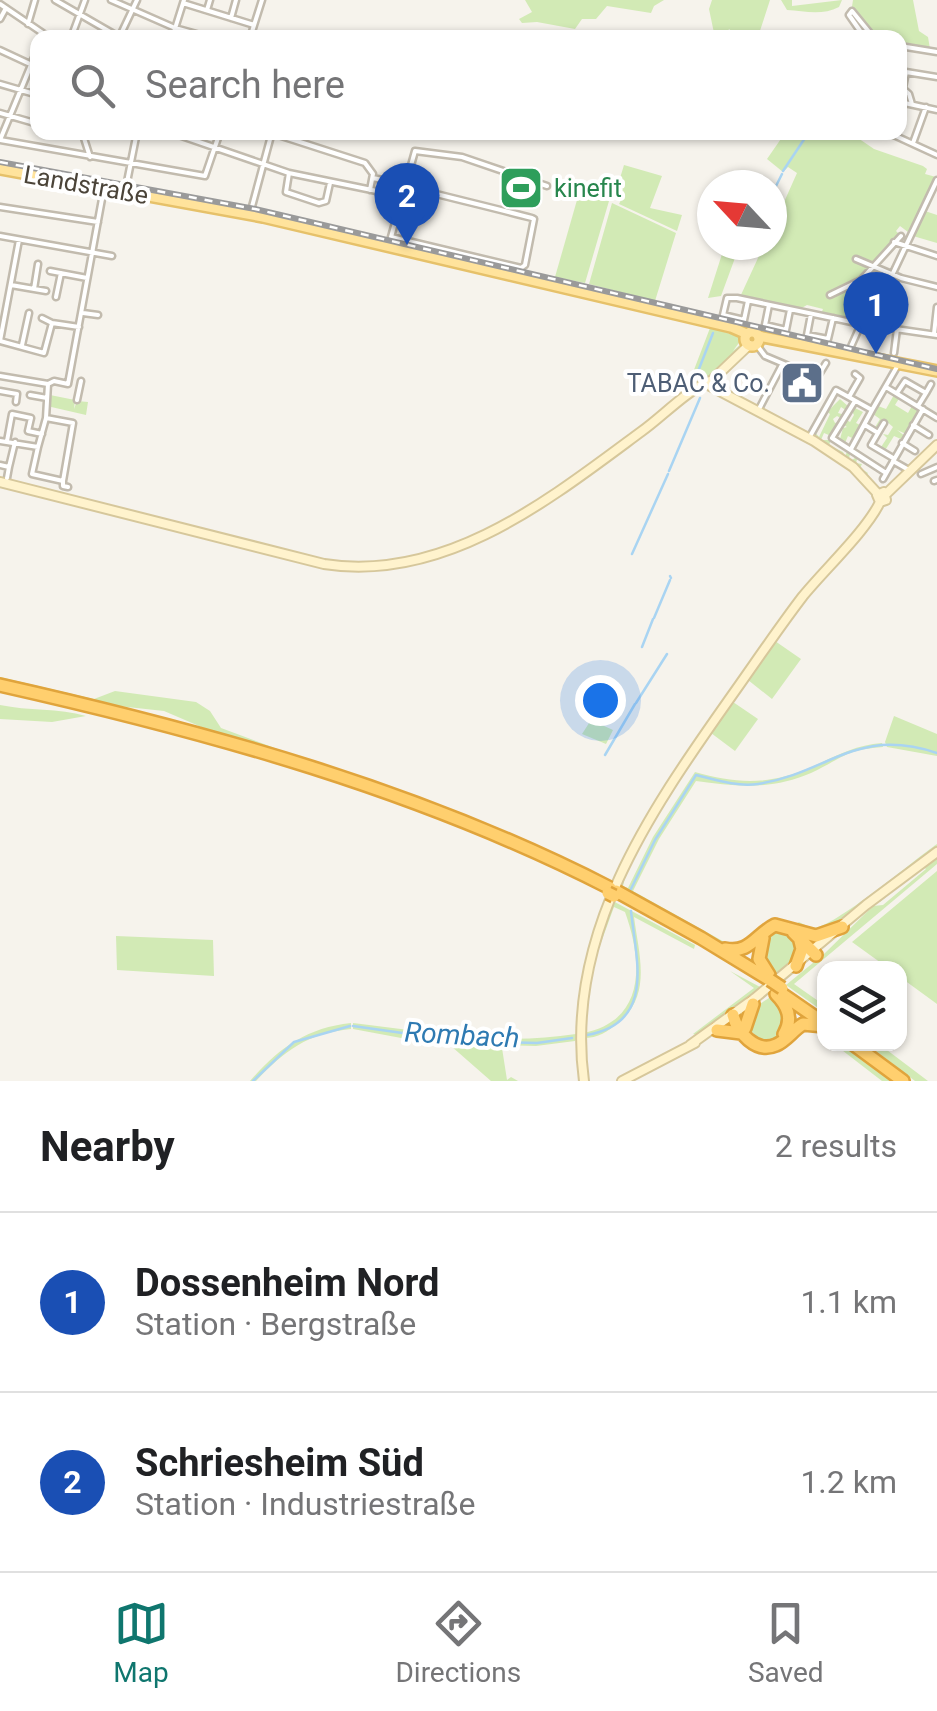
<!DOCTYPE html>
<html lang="en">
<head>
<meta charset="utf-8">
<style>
	body { margin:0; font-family:Roboto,sans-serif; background:#f2f2f2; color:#202124 }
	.controls { position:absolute; right:30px; bottom:30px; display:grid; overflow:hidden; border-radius:20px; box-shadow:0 2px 8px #0004 }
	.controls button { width:90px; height:90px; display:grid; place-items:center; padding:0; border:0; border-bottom:2px solid #e0e0e0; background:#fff; color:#202124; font:50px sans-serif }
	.compass { position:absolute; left:697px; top:170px; width:90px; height:90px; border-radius:50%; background:#fff; box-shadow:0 2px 8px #0004; rotate:296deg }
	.you { position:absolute; left:600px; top:700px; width:35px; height:35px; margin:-25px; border:8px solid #fff; border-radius:50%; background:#1a73e8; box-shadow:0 0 0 15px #1a73e833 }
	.badge { display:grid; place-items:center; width:65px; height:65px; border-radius:50%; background:#0f766e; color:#fff; font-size:32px; font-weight:700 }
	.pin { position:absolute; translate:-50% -82px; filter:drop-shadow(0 2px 5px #0008) }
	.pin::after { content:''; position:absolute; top:52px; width:35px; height:30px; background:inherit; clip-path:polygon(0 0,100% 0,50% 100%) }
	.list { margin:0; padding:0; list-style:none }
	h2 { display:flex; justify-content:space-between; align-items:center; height:130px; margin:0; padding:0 40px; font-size:42px }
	h2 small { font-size:32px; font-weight:400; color:#757577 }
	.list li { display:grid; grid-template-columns:65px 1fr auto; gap:30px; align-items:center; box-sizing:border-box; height:180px; padding:0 40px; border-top:2px solid #e0e0e0 }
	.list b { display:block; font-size:38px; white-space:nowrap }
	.list p { margin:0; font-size:32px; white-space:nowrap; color:#757577 }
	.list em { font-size:32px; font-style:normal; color:#757577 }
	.icon { flex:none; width:55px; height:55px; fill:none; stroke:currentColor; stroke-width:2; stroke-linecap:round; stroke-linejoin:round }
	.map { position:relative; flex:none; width:937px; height:1081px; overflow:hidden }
	.search { position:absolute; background:#fff; box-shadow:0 2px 8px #0004; left:30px; right:30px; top:30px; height:110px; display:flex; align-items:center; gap:25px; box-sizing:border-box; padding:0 35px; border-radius:20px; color:#757577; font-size:38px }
	.sheet { height:490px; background:#fff }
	nav { display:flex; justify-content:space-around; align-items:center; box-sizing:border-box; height:140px; border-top:2px solid #e0e0e0; background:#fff; font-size:28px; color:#757577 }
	nav a { display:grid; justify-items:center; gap:5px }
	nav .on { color:#0f766e }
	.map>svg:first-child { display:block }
	.green { fill:#d2eab5 }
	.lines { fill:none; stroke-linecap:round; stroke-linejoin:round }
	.stream { stroke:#a9d4f2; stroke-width:2.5 }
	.street-casing { stroke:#c2bbae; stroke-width:9 }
	.secondary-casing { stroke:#d6c79b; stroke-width:12 }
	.primary-casing { stroke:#e6c16a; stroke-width:14 }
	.highway-casing { stroke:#e0a43c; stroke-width:16 }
	.street { stroke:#fff; stroke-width:4 }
	.secondary { stroke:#fff3cd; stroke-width:8 }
	.primary { stroke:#ffe39c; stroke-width:9 }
	.highway { stroke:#ffcf6e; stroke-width:11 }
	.rail-casing { stroke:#9a9a9a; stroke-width:6 }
	.rail { stroke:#fff; stroke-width:2.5; stroke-dasharray:8; stroke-linecap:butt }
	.highway-bridge-casing { stroke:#e0a43c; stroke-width:16; stroke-linecap:butt }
	.highway-bridge { stroke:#ffcf6e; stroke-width:11 }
	.labels { text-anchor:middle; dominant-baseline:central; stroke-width:8; stroke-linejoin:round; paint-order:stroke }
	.street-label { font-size:25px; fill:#4b4439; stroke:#fff }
	.leisure-label { font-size:25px; fill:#27864d; stroke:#fff; text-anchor:start }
	.service-label { font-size:25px; fill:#4e5e75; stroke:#fff; text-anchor:end }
	.water-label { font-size:28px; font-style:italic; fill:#2e7ab2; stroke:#fff }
</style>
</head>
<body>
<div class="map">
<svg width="937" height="1081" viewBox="0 0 937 1081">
	<rect width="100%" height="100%" fill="#f6f3ec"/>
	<path class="green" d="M525,0H664L654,6L651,13L607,6L596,19H582L575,29L537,22L522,23L519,19L532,12Z
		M712,0H770L758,37H739L729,29L726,35L714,33L709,9Z
		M781,0H792V6L842,0L839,7C822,16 804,11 787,10Z
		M853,0H913L919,31L928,37L930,49L900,42V38L868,36L851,13Z
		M785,133L855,136L874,149L923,166L927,169L925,174L936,177L908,232L900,226L896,231L900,235L861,281L866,286L856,320L821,314L823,309L807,305L798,310L740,297L764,245H772V229L797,173L788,167L783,172L767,159Z
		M624,165L662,176L650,208L682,215L677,231L619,204L621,200L614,198Z
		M579,193L609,201L585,283L555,277Z
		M612,203L676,233L655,301L589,284Z
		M925,211L937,215V243L913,236Z
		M722,254L735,258L721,296L708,298Z
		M710,328L739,336L741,340L733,351L741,344L744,345L706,381L702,379L698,383L700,376L692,375Z
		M895,393L900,397L895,405L908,413L913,404L920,411L915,420L912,419L914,422L906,434L897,430L905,436L903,440L894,436L884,452L876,447H881L887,438L883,434L888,435L893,427L885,420L878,431L874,429L880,419L873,414L878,406L886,409Z
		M50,395L75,400L74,409L77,401L88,402L86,415L47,406Z
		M840,399L849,407L847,411L841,407L838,413L845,415L842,419L837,416L833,419L835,423L841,421L831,436L824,433L821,440H831L829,445L843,452L845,456L848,450L851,451L849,458L852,460L858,456L856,463L862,464L860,468L868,473L866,476L812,437L814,431L819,437L830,414L827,412Z
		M853,407L863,412L856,423L860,425L864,421L851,447H848L852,438L848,436L845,443L840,439L843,428L847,427L842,424L845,419L850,422L854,415L851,409Z
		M775,641L801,659L772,699L748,680Z
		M0,677L94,699L115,691L196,702L210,711L221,728L336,771L220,735L164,711L109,705L0,682Z
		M733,702L758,719L735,751L711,733Z
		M0,705C28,711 59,708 86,716L52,722L0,719Z
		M894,716L937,734V756L887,747L885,742Z
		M591,720L613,730L606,744L582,734Z
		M882,743L883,747C844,750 843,758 811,773C772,790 737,787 696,781L659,839L633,891L728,944L720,943L616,888L627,869L623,886L628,888L653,837L695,772C736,784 770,785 809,768C835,757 854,745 882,743Z
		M937,844V848L876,893L841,924L823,934L793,926L799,922C800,923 812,928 813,928C834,928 915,859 937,844Z
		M937,853V864L794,984L824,1005V1012L786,985L825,953L873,906L883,905L926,869L923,866L880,902L878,900Z
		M937,871V1004L900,977V968H888L852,942Z
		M611,900L695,945L694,949L634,917C639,955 652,995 619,1022C607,1032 599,1038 583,1038V1033C646,1021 643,962 625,912L614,907L599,948L595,947Z
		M777,931L787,932L798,944L797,959L775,978L766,968L761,945Z
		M116,936L213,940L214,976L117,970Z
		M730,971L762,988L697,1035L693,1034L754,988Z
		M772,996L783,1006V1031L773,1040L761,1041L748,1028L755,1007Z
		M351,1023V1029C308,1033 284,1051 256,1081H250C279,1048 306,1028 351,1023Z
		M353,1023C429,1032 500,1046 576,1034L575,1041L536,1046L428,1043L353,1029Z
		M834,1044H844L893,1081H882Z
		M867,1044H879L928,1081H915Z
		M451,1046L502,1048L507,1080L511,1077L518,1081H491Z"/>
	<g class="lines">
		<path class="stream" d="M783,171L809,132
			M772,194L782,174
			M742,257L748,245
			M697,374L713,333
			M669,471L700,398
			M632,554L668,474
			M670,576L671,578
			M654,618L670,580
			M642,647L653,619
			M636,703L667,654
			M605,755L635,704
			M629,893L655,840L696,775C716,780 737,787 758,784C829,773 856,726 937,753
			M353,1026L459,1041L537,1043L572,1038
			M587,1035C656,1023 636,960 631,911
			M253,1081L294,1042L350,1026"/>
		<defs>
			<path id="street" d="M55,0L119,37
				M111,0L175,28L211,38
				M183,3L254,25
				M0,4L50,38
				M207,10L210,0
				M852,11L874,38
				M852,11L849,15L865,38
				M231,18L236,0
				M0,19L6,8
				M28,24L35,0
				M71,38L85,0
				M119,38L137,0
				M172,38L184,0
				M250,38L262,0
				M900,46L937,52
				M38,48L0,140L205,176L220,132
				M0,50L30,64
				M0,84L38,95
				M900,86L909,94L912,104
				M903,88L906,72L937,77
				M900,102L937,110
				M0,113L38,124
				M68,132L83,134
				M82,132L90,157
				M170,132L289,173L401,196
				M887,132L937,155
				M272,133L365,163L373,174L370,190
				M913,143L926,107
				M289,173L286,192L319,203L326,201L330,183
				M373,178C383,180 394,183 405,186C447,197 490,207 532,218L534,219L525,265L521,268L391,237L415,151L462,157L547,186
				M125,192L137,132
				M0,207L98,222
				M250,214L272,132
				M0,236L112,256
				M894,242L937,256
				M856,259L901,278L937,287
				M50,271L87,278
				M11,285L46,291
				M34,289L38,264
				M830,295L861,280L901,236
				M56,297L61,273
				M748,301L744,320L723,315L727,298H737L861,324L937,335
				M769,305L765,325L786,330L790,310
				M83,313L98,315
				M811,314L807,335L828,339L833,318
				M42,318L52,323
				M874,325L884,292L937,180
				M934,334L937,307
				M0,341L44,353L52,323L79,327
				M0,341L19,240
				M756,344L765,356L817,378L826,363
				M22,345L29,313
				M849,351L861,324
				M894,353L897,329
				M0,376L48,384L54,381L68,384L104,188
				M886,387L937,418
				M0,391L17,394L16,402
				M897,393L905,381L926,393L918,406
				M926,393L931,384
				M30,395L47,398
				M849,397L860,378L855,374
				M77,400L81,381
				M855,401L832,438L886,473
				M759,409L782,365
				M865,425L878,433L871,445L893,458
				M913,425L929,435
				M878,433L884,423
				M809,438L836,390L872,410L898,365
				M0,441L38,447L46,418L48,384
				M7,441L12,414L31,418L28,431L42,434
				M902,443L915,451
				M38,447L32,474L63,481L73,423L46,418
				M851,449L872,410
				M893,461L907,469
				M0,465L9,467L15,442
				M921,474L937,467
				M7,478L9,467
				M883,479L923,409
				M63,481V486L68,487
				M934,481L937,480"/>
			<path id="secondary" d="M710,382L749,345
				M710,386L814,441L853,467L878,494
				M0,482L324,564C446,583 550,499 642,431C663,416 686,391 710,381
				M886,494L937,445
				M690,1045L755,998L866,905L937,852
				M584,1081C564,936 649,813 728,701C753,666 777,630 803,596C825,569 866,531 880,502L886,500L884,492L877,495L880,502
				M622,1081L695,1043"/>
			<path id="primary" d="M0,169L263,217L731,327L747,334
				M745 339a7 7 0 1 1 14 0a7 7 0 1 1-14 0Z
				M758,336L937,371"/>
			<path id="highway" d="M0,685C209,732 419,790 610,888
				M616,891L701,938L770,980
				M793,932L816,955
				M763,938L759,959L769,975
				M725,949C750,954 755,935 775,925L816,936L842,927
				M796,966L802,949L799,937
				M776,994C788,1006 793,1019 784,1034
				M782,994L824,1023
				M733,1015C737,1032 756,1054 776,1045C786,1041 793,1030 803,1024L824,1026
				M745,1028L753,1004
				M717,1030L741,1033
				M853,1044L903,1081"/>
		</defs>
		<use href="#street" class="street-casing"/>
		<use href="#secondary" class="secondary-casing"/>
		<use href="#primary" class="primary-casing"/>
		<use href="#highway" class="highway-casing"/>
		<use href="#street" class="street"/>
		<use href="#secondary" class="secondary"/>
		<use href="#primary" class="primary"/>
		<use href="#highway" class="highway"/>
		<defs>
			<path id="rail" d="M0,162L255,209L937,369"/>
		</defs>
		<use href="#rail" class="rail-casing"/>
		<use href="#rail" class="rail"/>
		<defs>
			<path id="highway-bridge" d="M608,893L614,896
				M770,980L782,988"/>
		</defs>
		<use href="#highway-bridge" class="highway-bridge-casing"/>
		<use href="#highway-bridge" class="highway-bridge"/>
	</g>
	<defs>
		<symbol id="stadium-square" viewBox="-11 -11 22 22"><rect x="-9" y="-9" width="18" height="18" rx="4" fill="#2e9e5b" stroke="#fff"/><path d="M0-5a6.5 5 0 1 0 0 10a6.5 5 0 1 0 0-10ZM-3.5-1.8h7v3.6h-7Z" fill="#fff"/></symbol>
		<symbol id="civic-square" viewBox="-11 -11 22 22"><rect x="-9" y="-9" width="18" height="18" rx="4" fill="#5c6f8a" stroke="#fff"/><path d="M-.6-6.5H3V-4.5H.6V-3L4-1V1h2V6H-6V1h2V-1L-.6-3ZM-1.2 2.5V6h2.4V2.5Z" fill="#fff"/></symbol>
	</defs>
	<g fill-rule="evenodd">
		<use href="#stadium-square" x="496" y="163" width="50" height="50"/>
		<use href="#civic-square" x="777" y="358" width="50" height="50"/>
	</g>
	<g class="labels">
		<g class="street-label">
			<text transform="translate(86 185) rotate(10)">Landstraße</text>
		</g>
		<g class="leisure-label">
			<text x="554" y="188">kinefit</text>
		</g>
		<g class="service-label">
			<text x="770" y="383">TABAC &amp; Co.</text>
		</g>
		<g class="water-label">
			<text transform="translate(462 1035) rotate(3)">Rombach</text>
		</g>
	</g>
</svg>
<div class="controls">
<button><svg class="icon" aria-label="layers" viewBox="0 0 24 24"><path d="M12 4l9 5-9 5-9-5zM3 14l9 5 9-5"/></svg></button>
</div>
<svg class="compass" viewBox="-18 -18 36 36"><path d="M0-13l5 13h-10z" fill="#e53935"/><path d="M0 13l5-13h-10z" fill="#757577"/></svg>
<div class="you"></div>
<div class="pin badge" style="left:876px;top:354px;background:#1a4fb4">1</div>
<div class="pin badge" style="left:407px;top:245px;background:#1a4fb4">2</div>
<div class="search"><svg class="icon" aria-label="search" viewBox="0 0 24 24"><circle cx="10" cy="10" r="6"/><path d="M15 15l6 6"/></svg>Search here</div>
</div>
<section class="sheet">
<h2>Nearby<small>2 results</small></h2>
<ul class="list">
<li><span class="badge" style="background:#1a4fb4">1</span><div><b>Dossenheim Nord</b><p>Station · Bergstraße</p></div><em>1.1 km</em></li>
<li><span class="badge" style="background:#1a4fb4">2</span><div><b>Schriesheim Süd</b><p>Station · Industriestraße</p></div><em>1.2 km</em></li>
</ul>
</section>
<nav>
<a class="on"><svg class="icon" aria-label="map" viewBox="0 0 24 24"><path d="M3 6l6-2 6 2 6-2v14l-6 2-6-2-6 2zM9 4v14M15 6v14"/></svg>Map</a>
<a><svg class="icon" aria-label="directions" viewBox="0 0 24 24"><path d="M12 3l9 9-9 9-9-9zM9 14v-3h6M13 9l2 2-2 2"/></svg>Directions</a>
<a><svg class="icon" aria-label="saved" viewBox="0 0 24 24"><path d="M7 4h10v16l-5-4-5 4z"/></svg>Saved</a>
</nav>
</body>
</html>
